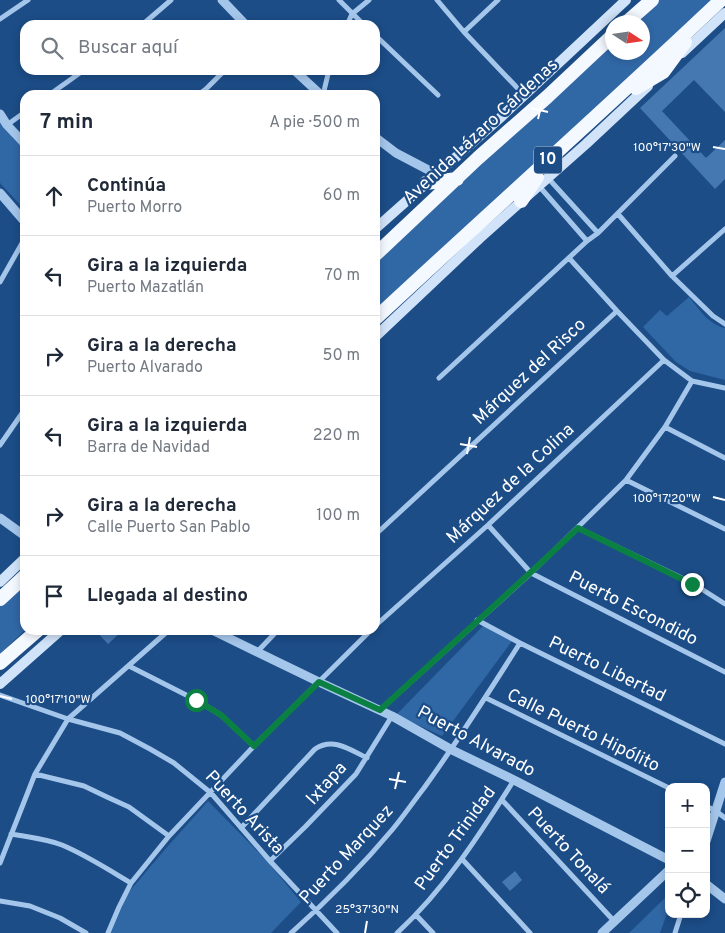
<!DOCTYPE html>
<html lang="es">
<head>
<meta charset="utf-8">
<style>
	body { margin:0; font-family:Overpass,sans-serif; background:#f2f2f3; color:#1f2937 }
	.controls { position:absolute; right:15px; bottom:15px; display:grid; overflow:hidden; border-radius:10px; box-shadow:0 2px 8px #0003 }
	.controls button { width:45px; height:45px; display:grid; place-items:center; padding:0; border:0; border-bottom:1px solid #e0e1e3; background:#fff; color:#1f2937; font:25px sans-serif }
	.compass { position:absolute; left:605px; top:15px; width:45px; height:45px; border-radius:50%; background:#fff; box-shadow:0 2px 8px #0003; rotate:102deg }
	.stop { position:absolute; width:15px; height:15px; margin:-11px; border:4px solid #0b8043; border-radius:50%; background:#fff }
	.stop.end { background:#0b8043; border-color:#fff; box-shadow:0 1px 5px #0008 }
	.list { margin:0; padding:0; list-style:none }
	h2 { display:flex; justify-content:space-between; align-items:center; height:65px; margin:0; padding:0 20px; font-size:21px }
	h2 small { font-size:16px; font-weight:400; color:#747a83 }
	.list li { display:grid; grid-template-columns:32px 1fr auto; gap:15px; align-items:center; box-sizing:border-box; height:80px; padding:0 20px; border-top:1px solid #e0e1e3 }
	.list b { display:block; font-size:19px; white-space:nowrap }
	.list p { margin:0; font-size:16px; white-space:nowrap; color:#747a83 }
	.list em { font-size:16px; font-style:normal; color:#747a83 }
	.icon { flex:none; width:28px; height:28px; fill:none; stroke:currentColor; stroke-width:2; stroke-linecap:round; stroke-linejoin:round }
	.map { position:relative; flex:none; width:725px; height:933px; overflow:hidden }
	.search { position:absolute; background:#fff; box-shadow:0 2px 8px #0003; left:20px; top:20px; width:360px; height:55px; display:flex; align-items:center; gap:12px; box-sizing:border-box; padding:0 18px; border-radius:15px; color:#747a83; font-size:19px }
	.panel { position:absolute; background:#fff; box-shadow:0 2px 8px #0003; left:20px; top:90px; width:360px; height:545px; border-radius:15px }
	.map>svg:first-child { display:block }
	.green { fill:#3067a5 }
	.building { fill:#4577b0 }
	.lines { fill:none; stroke-linecap:round; stroke-linejoin:round }
	.minor { stroke:#a5c6eb; stroke-width:5 }
	.tertiary { stroke:#a5c6eb; stroke-width:9 }
	.secondary { stroke:#d1e3f8; stroke-width:10 }
	.trunk { stroke:#f4f8ff; stroke-width:14 }
	.route { stroke:#0b8043; stroke-width:6 }
	.ticks { fill:none; stroke:#fff; stroke-width:2 }
	.labels { text-anchor:middle; dominant-baseline:central; stroke-width:4.5; stroke-linejoin:round; paint-order:stroke }
	.shield { fill:#1c4d87; stroke:#bbcadb; stroke-width:1 }
	.shield-label { font-size:16px; font-weight:bold; fill:#fff }
	.street-label { font-size:18px; fill:#fff; stroke:#1c4d87 }
	.ticks-label { font-size:12px; text-anchor:middle; fill:#fff; stroke:#1c4d87; stroke-width:4.5; stroke-linejoin:round; paint-order:stroke }
</style>
</head>
<body>
<div class="map">
<svg width="725" height="933" viewBox="0 0 725 933">
	<rect width="100%" height="100%" fill="#1c4d87"/>
	<path class="green" d="M656,0H719L375,317V260L612,41V52H642V22H632Z
		M0,121L5,129L25,148V210L0,183Z
		M689,297C700,310 708,324 725,328V380L690,371L676,362L643,327L660,310L667,316Z
		M25,578V630L0,654V601Z
		M484,625L512,641L442,736L396,715Z
		M208,801L266,860L301,902L271,933H111L128,893L168,846Z
		M669,894V908L660,933H629Z"/>
	<path class="building" d="M725,28V112L694,80L662,111L706,158L725,140V179L715,189L640,108Z
		M95,630H123L108,644Z
		M515,871L522,880L510,891L502,882Z"/>
	<g class="lines">
		<path class="minor" d="M339,0L364,25
			M437,0L464,32L524,95
			M0,19L28,0
			M142,25L171,0
			M347,25L352,14L369,0
			M464,32L498,0
			M375,35L438,95
			M49,95L84,70
			M198,95L206,89L225,70
			M323,95L329,70
			M7,125L25,112
			M548,178L598,233
			M539,186L587,241
			M618,214L672,276L713,316L725,324
			M569,258L617,311L664,360L692,381L725,388
			M672,276L725,229
			M0,282L25,238
			M439,378L587,241L598,233L675,156
			M665,427L725,458
			M0,445L25,409
			M626,480L725,529
			M488,525L531,573L725,672
			M578,528L692,583L725,604
			M375,535L617,311
			M477,620L520,643L725,744
			M375,626L488,525L664,360
			M257,652L278,630
			M129,666L196,700L221,715L254,746
			M0,695L68,719L120,733L150,749L174,763L211,793L270,861L337,933
			M486,698L669,788
			M380,710L531,573L626,480L665,427L692,381
			M35,774L84,786L107,797L129,807L169,836
			M502,800L614,921
			M706,806L716,811L725,818
			M241,828L315,749C333,737 349,749 367,758
			M11,834C28,837 46,839 62,845C86,855 109,870 131,883
			M462,859L530,933
			M270,861L305,827L356,774L392,716
			M0,863L35,774L68,719L169,630
			M0,901L30,906L60,918L86,933
			M416,915L433,933
			M108,933L119,907L131,883L169,836L254,746L371,630
			M291,933C327,901 361,867 392,830C403,817 413,802 424,788C458,741 489,692 520,643
			M397,933C444,890 480,834 514,780
			M675,933L681,914"/>
		<path class="tertiary" d="M222,0L246,25
			M294,70L321,95
			M0,114L7,125L25,144
			M375,137L396,153L436,174
			M0,193L25,222
			M0,518L25,536
			M212,630L319,682L392,716L452,750L514,780L669,860
			M706,841L725,782
			M706,884L725,899
			M602,933L669,870"/>
		<path class="secondary" d="M682,53L725,13
			M375,229L500,118L626,0
			M375,337L480,238L586,144L648,86
			M0,582L25,558
			M0,684L61,630"/>
		<path class="trunk" d="M627,22L652,0
			M636,88L663,72L685,42
			M426,183L457,179
			M521,201L537,177
			M375,255L478,158L547,97L612,36
			M375,319C490,212 607,108 721,0
			M0,599L25,576
			M0,663L38,630"/>
	</g>
	<g class="lines">
		<path class="route" d="M196,700L221,715L254,746L319,682L380,710C446,649 513,590 578,528L692,584"/>
	</g>
	<path class="ticks" d="M531,108L548,112M538,119L542,102M713,147L725,149M460,444L477,447M467,454L470,437M713,497L725,500M0,696L12,699M389,779L406,782M395,789L399,772M365,933L367,921"/>
	<g class="labels">
		<rect class="shield" x="534" y="146.5" width="28" height="27" rx="4"/>
		<g class="shield-label">
			<text x="548" y="160">10</text>
		</g>
		<g class="street-label">
			<text transform="translate(481 132) rotate(-43)">Avenida Lázaro Cárdenas</text>
			<text transform="translate(530 372) rotate(-43)">Márquez del Risco</text>
			<text transform="translate(511 484) rotate(-43)">Márquez de la Colina</text>
			<text transform="translate(633 609) rotate(27)">Puerto Escondido</text>
			<text transform="translate(607 670) rotate(26)">Puerto Libertad</text>
			<text transform="translate(583 731) rotate(26)">Calle Puerto Hipólito</text>
			<text transform="translate(476 742) rotate(28)">Puerto Alvarado</text>
			<text transform="translate(327 784) rotate(-48)">Ixtapa</text>
			<text transform="translate(244 813) rotate(47)">Puerto Arista</text>
			<text transform="translate(456 839) rotate(-54)">Puerto Trinidad</text>
			<text transform="translate(568 851) rotate(47)">Puerto Tonalá</text>
			<text transform="translate(347 855) rotate(-47)">Puerto Marquez</text>
		</g>
	</g>
	<g class="ticks-label">
		<text x="667" y="151">100°17'30"W</text>
		<text x="667" y="502">100°17'20"W</text>
		<text x="58" y="703">100°17'10"W</text>
		<text x="367" y="913">25°37'30"N</text>
	</g>
</svg>
<div class="controls">
<button>+</button>
<button>−</button>
<button><svg class="icon" aria-label="locate" viewBox="0 0 24 24"><circle cx="12" cy="12" r="6"/><path d="M12 2v4M12 18v4M2 12h4M18 12h4"/></svg></button>
</div>
<svg class="compass" viewBox="-18 -18 36 36"><path d="M0-13l5 13h-10z" fill="#e53935"/><path d="M0 13l5-13h-10z" fill="#747a83"/></svg>
<div class="stop" style="left:196px;top:700px"></div>
<div class="stop end" style="left:692px;top:584px"></div>
<div class="search"><svg class="icon" aria-label="search" viewBox="0 0 24 24"><circle cx="10" cy="10" r="6"/><path d="M15 15l6 6"/></svg>Buscar aquí</div>
<section class="panel">
<h2>7 min<small>A pie · 500 m</small></h2>
<ul class="list">
<li><svg class="icon" aria-label="ahead" viewBox="0 0 24 24"><path d="M12 20V5M6 11l6-6 6 6"/></svg><div><b>Continúa</b><p>Puerto Morro</p></div><em>60 m</em></li>
<li><svg class="icon" aria-label="left" viewBox="0 0 24 24"><path d="M17 20v-9H6M10 6l-5 5 5 5"/></svg><div><b>Gira a la izquierda</b><p>Puerto Mazatlán</p></div><em>70 m</em></li>
<li><svg class="icon" aria-label="right" viewBox="0 0 24 24"><path d="M7 20v-9h11M14 6l5 5-5 5"/></svg><div><b>Gira a la derecha</b><p>Puerto Alvarado</p></div><em>50 m</em></li>
<li><svg class="icon" aria-label="left" viewBox="0 0 24 24"><path d="M17 20v-9H6M10 6l-5 5 5 5"/></svg><div><b>Gira a la izquierda</b><p>Barra de Navidad</p></div><em>220 m</em></li>
<li><svg class="icon" aria-label="right" viewBox="0 0 24 24"><path d="M7 20v-9h11M14 6l5 5-5 5"/></svg><div><b>Gira a la derecha</b><p>Calle Puerto San Pablo</p></div><em>100 m</em></li>
<li><svg class="icon" aria-label="arrive" viewBox="0 0 24 24"><path d="M6 21V4h12l-3 4 3 4H6"/></svg><div><b>Llegada al destino</b></div></li>
</ul>
</section>
</div>
</body>
</html>
